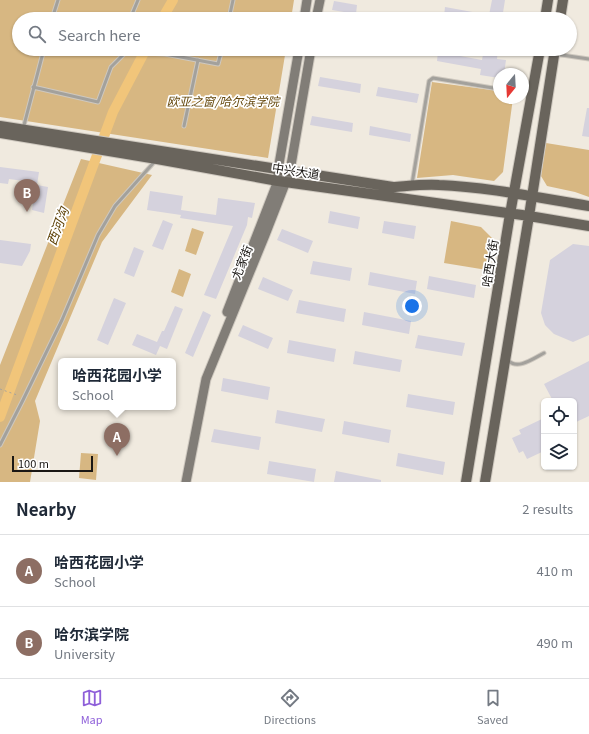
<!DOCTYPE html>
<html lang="en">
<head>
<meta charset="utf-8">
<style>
	body { margin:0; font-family:Georgia,"Noto Sans SC",serif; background:#f2f2f3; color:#1f2937 }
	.controls { position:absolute; right:12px; bottom:12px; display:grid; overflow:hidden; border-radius:6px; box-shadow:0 1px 3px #0004 }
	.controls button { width:36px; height:36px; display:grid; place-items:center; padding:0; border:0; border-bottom:1px solid #e0e1e3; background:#fff; color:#1f2937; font:20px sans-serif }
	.compass { position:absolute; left:493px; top:68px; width:36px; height:36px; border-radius:50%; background:#fff; box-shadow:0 1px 3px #0004; rotate:198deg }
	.scale { position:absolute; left:12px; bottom:10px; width:81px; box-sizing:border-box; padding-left:4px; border:2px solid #1a1714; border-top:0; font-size:11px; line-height:14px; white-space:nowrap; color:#1a1714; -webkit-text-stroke:3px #fff; paint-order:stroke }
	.you { position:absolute; left:412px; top:306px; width:14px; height:14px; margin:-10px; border:3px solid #fff; border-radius:50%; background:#1a73e8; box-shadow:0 0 0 6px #1a73e833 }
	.badge { display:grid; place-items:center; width:26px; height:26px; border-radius:50%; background:#8e5fd9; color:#fff; font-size:13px; font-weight:700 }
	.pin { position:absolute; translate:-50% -33px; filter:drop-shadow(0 1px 2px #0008) }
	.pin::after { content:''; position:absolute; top:21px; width:14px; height:12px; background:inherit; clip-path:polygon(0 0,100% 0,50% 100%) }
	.popup { position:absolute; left:58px; top:358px; width:118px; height:52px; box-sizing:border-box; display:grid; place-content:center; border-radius:6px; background:#fff; filter:drop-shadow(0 1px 3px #0005); font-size:13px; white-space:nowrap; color:#747a83 }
	.popup b { font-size:15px; color:#1f2937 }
	.popup::after { content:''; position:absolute; left:50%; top:100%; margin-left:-8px; border:8px solid transparent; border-top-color:#fff }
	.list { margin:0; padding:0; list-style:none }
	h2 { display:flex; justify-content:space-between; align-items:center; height:52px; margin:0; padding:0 16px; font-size:17px }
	h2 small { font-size:13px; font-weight:400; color:#747a83 }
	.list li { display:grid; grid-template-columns:26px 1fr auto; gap:12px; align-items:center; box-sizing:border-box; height:72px; padding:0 16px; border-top:1px solid #e0e1e3 }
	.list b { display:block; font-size:15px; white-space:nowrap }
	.list p { margin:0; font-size:13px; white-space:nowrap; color:#747a83 }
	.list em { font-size:13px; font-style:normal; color:#747a83 }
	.icon { flex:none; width:22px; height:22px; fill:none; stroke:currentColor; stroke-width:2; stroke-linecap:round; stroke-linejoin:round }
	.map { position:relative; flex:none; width:589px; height:482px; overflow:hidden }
	.search { position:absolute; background:#fff; box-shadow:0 1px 3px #0004; left:12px; right:12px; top:12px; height:44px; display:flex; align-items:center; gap:10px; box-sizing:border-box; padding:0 14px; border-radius:22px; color:#747a83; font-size:15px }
	.sheet { height:196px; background:#fff }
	nav { display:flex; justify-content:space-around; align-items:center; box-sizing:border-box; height:56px; border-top:1px solid #e0e1e3; background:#fff; font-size:11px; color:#747a83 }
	nav a { display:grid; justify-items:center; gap:2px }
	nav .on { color:#8e5fd9 }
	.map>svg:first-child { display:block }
	.green { fill:#d7b782 }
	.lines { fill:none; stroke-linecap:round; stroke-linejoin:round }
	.river { stroke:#f1c57a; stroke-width:10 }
	.building { fill:#d5d2dd }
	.service-casing { stroke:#cec8bf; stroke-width:5 }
	.secondary-casing { stroke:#cec8bf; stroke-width:11 }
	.primary-casing { stroke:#cec8bf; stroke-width:12 }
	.path { stroke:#a9a49b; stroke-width:1; stroke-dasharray:2 3; stroke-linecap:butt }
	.service { stroke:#a3a19c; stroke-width:3 }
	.secondary { stroke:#817d77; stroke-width:9 }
	.primary { stroke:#69645c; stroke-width:10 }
	.labels { text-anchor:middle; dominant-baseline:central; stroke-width:3.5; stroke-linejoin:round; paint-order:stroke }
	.park-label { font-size:12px; font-style:italic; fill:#65480d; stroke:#fff }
	.street-label { font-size:12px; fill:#1a1714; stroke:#fff }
	.water-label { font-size:13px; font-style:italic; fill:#5a3d00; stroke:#fff }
</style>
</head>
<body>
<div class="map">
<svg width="589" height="482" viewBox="0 0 589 482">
	<rect width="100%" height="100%" fill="#f0eadf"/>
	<path class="green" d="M0,0H294L291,19H19V49H286L268,158L0,117Z
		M432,82L499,91V98H513L503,172L494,181L453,175L417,178Z
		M546,143L589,150V197L575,192L547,186L541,176Z
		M81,159L152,175L102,242L35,401L40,421L30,482H0V365Z
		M451,221L481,227L493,239L487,270L444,263Z
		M192,228L204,232L196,255L185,251Z
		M179,269L191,274L183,297L171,292Z
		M81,453L98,454L96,480L79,478Z"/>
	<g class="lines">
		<path class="river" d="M162,19L173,0
			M0,417L113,112L146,49"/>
	</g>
	<path class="building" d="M492,0H505L502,19H462L444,16L445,7L489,15Z
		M334,1L357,5L356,14L332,10Z
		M347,49H366L365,55L346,51Z
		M484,49H498L497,59L506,60L504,74H499V78L480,75L481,69L437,61L438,52L482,60Z
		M320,77L361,84L360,93L318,86Z
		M378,87L419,94L417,103L376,96Z
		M587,108H589V137L582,136Z
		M312,116L353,123L352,132L310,125Z
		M370,126L411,134L410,142L369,135Z
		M0,167L39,172L37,185L48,187L44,213L32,210L35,190L23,189L24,181L9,179L8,184L0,183Z
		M150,191L183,196L181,210L216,215L218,198L255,203L252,218L248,217L247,225L216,299L204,295L233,226L180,218L181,215L147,210Z
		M330,211L360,217L358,229L328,223Z
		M163,220L173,224L163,250L152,246Z
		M384,221L416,226L414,239L382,233Z
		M282,229L313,241L308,253L277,240Z
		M0,240L31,244L30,251L22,266L0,263Z
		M573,244L589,246V335L573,342L554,334L545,325L541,313L550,260Z
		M134,247L144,251L134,277L124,273Z
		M313,261L352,268L350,281L310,274Z
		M370,272L417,281L415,294L368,285Z
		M429,276L476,285L474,298L427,289Z
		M263,277L293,290L288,301L258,289Z
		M114,298L126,303L108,345L97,340Z
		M299,300L346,309L344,322L296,313Z
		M175,306L183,309L167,349L160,346L156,355L132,345L137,334L157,342L162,331H164Z
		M203,311L211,315L193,357L185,353Z
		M364,312L411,321L409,334L362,325Z
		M243,325L273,338L268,349L238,336Z
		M418,335L465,343L462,356L415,348Z
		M289,340L336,349L334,362L287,353Z
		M355,351L402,360L400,372L353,364Z
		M589,361V416L574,423V401H553L544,384Z
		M223,378L270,387L268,400L221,391Z
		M408,394L455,402L453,415L406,407Z
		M277,410L325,419L322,432L275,423Z
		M544,418V451L527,459L523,451L519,453L512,438L521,434L519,430Z
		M344,421L391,430L389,443L342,434Z
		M214,429L261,437L259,450L211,442Z
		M398,453L445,462L443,475L396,466Z
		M269,461L316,469L314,482L267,474Z
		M336,471L381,480V482H334Z"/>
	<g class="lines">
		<defs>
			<path id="service" d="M52,19L58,0
				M130,19L138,0
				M229,19L233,0
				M555,54L589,59
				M33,87L98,102L111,67L126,52L165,54L218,64L222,49
				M184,126L198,60
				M23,129L44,49
				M412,184L429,81L433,78L499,89
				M508,360C517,371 534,358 544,353
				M0,445L23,400L62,320L98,235L115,206L156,160"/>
			<path id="secondary" d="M304,19L307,0
				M316,19L320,0
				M227,312L278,181V170L299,49
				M186,482L206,379L265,235L290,171L311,49"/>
			<path id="primary" d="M545,19L548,0
				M560,19L563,0
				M0,126L393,187C408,186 424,184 439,185C488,187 540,198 589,206
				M0,133L157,159L278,181L529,216L589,226
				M466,482L510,214L540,49
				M485,482L529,216L555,49"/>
		</defs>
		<use href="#service" class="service-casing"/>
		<use href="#secondary" class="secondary-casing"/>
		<use href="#primary" class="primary-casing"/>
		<path class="path" d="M0,389L17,395"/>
		<use href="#service" class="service"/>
		<use href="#secondary" class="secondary"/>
		<use href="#primary" class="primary"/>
	</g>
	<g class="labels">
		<g class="park-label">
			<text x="223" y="100">欧亚之窗/哈尔滨学院</text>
		</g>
		<g class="street-label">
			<text transform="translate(296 170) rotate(9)">中兴大道</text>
			<text transform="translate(241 262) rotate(-68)">尤家街</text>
			<text transform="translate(489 263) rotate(-81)">哈西大街</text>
		</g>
		<g class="water-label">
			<text transform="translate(57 226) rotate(-70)">西河沟</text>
		</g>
	</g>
</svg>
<div class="controls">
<button><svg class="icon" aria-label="locate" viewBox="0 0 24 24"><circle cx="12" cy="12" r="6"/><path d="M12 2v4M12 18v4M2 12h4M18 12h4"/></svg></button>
<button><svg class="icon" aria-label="layers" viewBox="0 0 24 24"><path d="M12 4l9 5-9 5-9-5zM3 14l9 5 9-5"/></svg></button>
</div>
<svg class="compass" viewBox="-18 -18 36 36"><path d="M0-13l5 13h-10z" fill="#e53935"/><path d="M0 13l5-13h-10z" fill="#747a83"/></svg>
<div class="scale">100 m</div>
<div class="you"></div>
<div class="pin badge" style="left:117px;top:456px;background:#8d6e63">A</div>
<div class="popup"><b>哈西花园小学</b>School</div>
<div class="pin badge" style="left:27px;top:212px;background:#8d6e63">B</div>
<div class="search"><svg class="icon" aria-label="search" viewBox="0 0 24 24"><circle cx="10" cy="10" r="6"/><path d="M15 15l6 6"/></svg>Search here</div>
</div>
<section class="sheet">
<h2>Nearby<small>2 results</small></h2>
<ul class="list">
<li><span class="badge" style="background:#8d6e63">A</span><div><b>哈西花园小学</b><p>School</p></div><em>410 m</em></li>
<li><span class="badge" style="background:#8d6e63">B</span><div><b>哈尔滨学院</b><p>University</p></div><em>490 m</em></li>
</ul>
</section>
<nav>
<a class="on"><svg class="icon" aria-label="map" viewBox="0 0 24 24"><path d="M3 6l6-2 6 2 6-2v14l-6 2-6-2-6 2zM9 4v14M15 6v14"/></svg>Map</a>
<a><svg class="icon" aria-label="directions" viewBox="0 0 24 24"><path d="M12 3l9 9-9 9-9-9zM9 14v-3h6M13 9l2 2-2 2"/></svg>Directions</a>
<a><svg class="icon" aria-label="saved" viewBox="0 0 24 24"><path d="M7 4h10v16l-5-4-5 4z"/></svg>Saved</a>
</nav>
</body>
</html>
